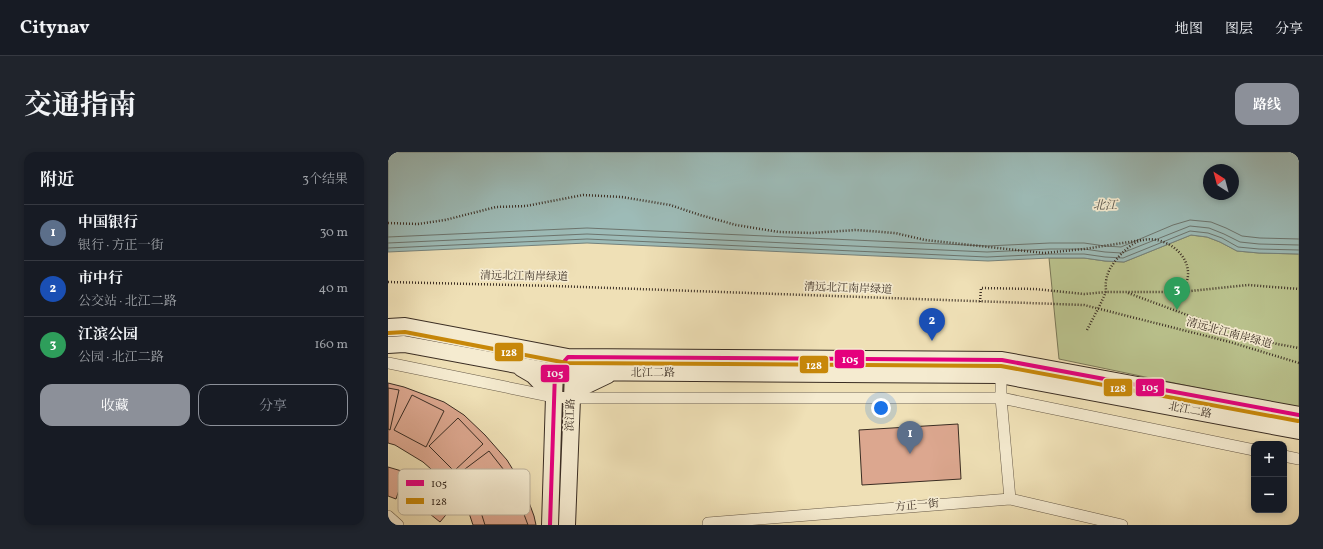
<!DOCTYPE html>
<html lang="zh">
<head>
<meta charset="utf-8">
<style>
	body { margin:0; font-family:Vollkorn,"Noto Serif SC",serif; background:#20242c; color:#f1f3f6 }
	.controls { position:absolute; right:12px; bottom:12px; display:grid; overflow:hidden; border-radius:8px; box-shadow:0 2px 6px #0003 }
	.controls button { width:36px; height:36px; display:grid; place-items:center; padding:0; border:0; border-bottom:1px solid #363941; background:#171b24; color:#f1f3f6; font:20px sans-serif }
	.compass { position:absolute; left:815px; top:12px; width:36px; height:36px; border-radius:50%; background:#171b24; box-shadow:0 2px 6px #0003; rotate:324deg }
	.you { position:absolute; left:493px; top:256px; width:14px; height:14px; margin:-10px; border:3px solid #fff; border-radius:50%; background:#1a73e8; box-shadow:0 0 0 6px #1a73e833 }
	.badge { display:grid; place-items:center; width:26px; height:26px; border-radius:50%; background:#8c9099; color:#fff; font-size:13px; font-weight:700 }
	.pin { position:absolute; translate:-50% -33px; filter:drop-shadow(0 1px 2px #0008) }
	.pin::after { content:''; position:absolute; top:21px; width:14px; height:12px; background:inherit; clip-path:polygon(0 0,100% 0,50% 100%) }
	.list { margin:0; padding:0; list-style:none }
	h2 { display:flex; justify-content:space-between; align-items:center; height:52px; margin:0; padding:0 16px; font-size:17px }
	h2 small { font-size:13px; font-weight:400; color:#9ea1a6 }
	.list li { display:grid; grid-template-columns:26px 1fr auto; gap:12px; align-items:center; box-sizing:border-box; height:56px; padding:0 16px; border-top:1px solid #363941 }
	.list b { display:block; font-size:15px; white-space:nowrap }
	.list p { margin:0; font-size:13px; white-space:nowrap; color:#9ea1a6 }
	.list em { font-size:13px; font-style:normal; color:#9ea1a6 }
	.actions { display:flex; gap:8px; padding:12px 16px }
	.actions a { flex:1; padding:9px 0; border:1px solid #8c9099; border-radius:12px; text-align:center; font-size:14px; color:#8c9099 }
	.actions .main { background:#8c9099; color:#fff }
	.map { position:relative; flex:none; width:911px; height:373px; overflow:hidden; border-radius:12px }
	header { display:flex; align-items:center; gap:24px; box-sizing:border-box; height:56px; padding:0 20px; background:#171b24; border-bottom:1px solid #363941 }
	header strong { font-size:19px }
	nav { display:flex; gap:22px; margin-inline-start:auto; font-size:14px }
	.intro { display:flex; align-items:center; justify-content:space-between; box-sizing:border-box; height:96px; padding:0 24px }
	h1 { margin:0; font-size:28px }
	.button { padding:10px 18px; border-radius:12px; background:#8c9099; color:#fff; font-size:14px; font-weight:700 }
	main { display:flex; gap:24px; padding:0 24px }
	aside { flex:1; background:#171b24; border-radius:12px; box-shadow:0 2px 6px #0003 }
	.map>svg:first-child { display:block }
	.green { fill:#bac28d; stroke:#7a7858 }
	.water { fill:#9dbbb7; stroke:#75827c; fill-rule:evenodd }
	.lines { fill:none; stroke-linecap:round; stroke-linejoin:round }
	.shore { stroke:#6c746d; stroke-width:1 }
	.building { fill:#dca78f; stroke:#3a2d23 }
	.minor-casing { stroke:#675a48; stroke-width:12 }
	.secondary-casing { stroke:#3a2d23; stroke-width:18 }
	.path { stroke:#3a2d23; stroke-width:2.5; stroke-dasharray:1 2; stroke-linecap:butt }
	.minor { stroke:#f5ebd0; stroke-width:11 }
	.secondary { stroke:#f5ebd0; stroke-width:16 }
	.bus-1-casing { stroke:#f5ebd0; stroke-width:7 }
	.bus-2-casing { stroke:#f5ebd0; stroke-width:7 }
	.bus-1 { stroke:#e5007d; stroke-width:4 }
	.bus-2 { stroke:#c88809; stroke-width:4 }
	.labels { text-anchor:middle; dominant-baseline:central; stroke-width:3.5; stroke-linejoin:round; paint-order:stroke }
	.street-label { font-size:11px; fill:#3a2d23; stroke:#f5ebd0 }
	.water-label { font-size:12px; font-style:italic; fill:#535048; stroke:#f5ebd0 }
	.key { fill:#f5ebd0; stroke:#bdb29c; stroke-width:1 }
	.key-label { font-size:11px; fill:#3a2d23 }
	.line-badge { stroke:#f5ebd0; stroke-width:1.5 }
	.badge-label { font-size:11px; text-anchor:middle; font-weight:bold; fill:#fff }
</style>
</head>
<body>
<header>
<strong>Citynav</strong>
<nav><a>地图</a><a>图层</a><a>分享</a></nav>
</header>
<div class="intro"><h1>交通指南</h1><a class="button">路线</a></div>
<main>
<aside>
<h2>附近<small>3个结果</small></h2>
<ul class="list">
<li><span class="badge" style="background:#5c6f8a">1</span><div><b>中国银行</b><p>银行 · 方正一街</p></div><em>30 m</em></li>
<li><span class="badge" style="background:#1a4fb4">2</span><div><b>市中行</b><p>公交站 · 北江二路</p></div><em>40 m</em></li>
<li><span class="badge" style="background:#2e9e5b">3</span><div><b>江滨公园</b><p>公园 · 北江二路</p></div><em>160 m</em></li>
</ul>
<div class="actions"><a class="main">收藏</a><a>分享</a></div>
</aside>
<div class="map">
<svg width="911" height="373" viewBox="0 0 911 373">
	<rect width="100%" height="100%" fill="#efe0b6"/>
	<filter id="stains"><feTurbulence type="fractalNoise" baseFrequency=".005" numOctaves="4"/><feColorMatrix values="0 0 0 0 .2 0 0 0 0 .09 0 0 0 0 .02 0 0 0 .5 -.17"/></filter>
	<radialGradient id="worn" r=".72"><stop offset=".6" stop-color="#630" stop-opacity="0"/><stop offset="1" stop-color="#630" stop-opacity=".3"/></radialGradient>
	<path class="green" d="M803,83L819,85L832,90L849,99L871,101L911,102V257L671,207L661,106H696L717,109L736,110Z"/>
	<path class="water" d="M0,0H911V102L871,101L849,99L832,90L819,85L803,83L736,110L717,109L696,106H661L600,109L199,91L0,100ZM821,18H845V42H821Z"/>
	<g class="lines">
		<path class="shore" d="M0,85L199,76L599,94L662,91H696L717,94L733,95L785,73L802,68L823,70L838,76L854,84L872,86L911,87
			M0,91L199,82L599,100L662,97H696L717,100L734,101L802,74L821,76L836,82L852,90L871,92L911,93
			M0,96L199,87L599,105L662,102H696L717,105L735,106L802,79L820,81L834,86L850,95L871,97L911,98"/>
	</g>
	<path class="building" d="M0,231L16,235L56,250L76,263L97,283L119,308L135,334L146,364L148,373H85L80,358L68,343L51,324L35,310L7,293L0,291Z
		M0,236L11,238L2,278L0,277Z
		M24,243L56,259L38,295L6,278Z
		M70,266L95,292L66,319L41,294Z
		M570,272L573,327L474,333L471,278Z
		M101,299L123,327L91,352L69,323Z
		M0,315L17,320L8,347L0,344Z
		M36,328L67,352L52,370L22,346Z
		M128,341L140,373H97L91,354Z"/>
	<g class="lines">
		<defs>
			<path id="minor" d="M0,211L166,245L184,246H613L866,298
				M613,216V246L622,347
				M896,304L911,307
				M0,364L10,373
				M320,373V371L622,347L734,373"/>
			<path id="secondary" d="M0,175L17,174L180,205L614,208L911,263
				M0,193L16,192L167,220L612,223L911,279
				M133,216L145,223L166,245
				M184,246L197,234L220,223
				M162,373L166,245L167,220L174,213
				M179,373L185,221L181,211"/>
		</defs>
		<use href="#minor" class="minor-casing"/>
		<use href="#secondary" class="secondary-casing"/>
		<path class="path" d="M0,71L30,72L57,68L108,55L138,54L195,43L234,45L282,53L312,63L348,73L391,80L423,81L468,78L507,81L537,88L656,101L696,97L754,88
			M0,130L167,134L696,153L842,190L911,211
			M740,141L802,164L889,192L911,196
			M592,150L593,136L647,137L696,142L718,140H793L860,133L911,137
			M699,178C705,166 712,154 717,142C719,138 717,134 718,130C719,118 726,110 734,101C740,96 747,89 755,88C777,83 806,104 799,129C798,133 795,137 793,140"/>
		<use href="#minor" class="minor"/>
		<use href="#secondary" class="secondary"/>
		<defs>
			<path id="bus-1" d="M162,373L167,220L180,205L614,208L911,263"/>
			<path id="bus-2" d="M0,181L17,180L179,211L613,214L910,269"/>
		</defs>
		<use href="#bus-1" class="bus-1-casing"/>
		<use href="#bus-2" class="bus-2-casing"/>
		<use href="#bus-1" class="bus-1"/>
		<use href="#bus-2" class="bus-2"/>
	</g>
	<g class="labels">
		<g class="street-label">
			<text transform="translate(136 125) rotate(1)">清远北江南岸绿道</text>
			<text transform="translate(460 137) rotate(2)">清远北江南岸绿道</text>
			<text transform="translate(841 182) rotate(15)">清远北江南岸绿道</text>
			<text x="265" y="221">北江二路</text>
			<text transform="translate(802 259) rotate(11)">北江二路</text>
			<text transform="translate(183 263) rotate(-88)">滨江路</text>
			<text transform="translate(529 354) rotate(-5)">方正一街</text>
		</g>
		<g class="water-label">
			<text x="717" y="54">北江</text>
		</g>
	</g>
	<rect x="10" y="317" width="132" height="46" rx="6" class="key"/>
	<rect x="18" y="328" width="18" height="6" fill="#e5007d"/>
	<rect x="18" y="346" width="18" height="6" fill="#c88809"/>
	<g class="key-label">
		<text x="43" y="335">105</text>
		<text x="43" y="353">128</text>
	</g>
	<g class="line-badge">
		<rect x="106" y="190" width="30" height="20" rx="4" fill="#c88809"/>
		<rect x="446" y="197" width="31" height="20" rx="4" fill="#e5007d"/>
		<rect x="411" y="203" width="30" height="19" rx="4" fill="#c88809"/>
		<rect x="152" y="212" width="30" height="19" rx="4" fill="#e5007d"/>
		<rect x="747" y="226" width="30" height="19" rx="4" fill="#e5007d"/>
		<rect x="715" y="226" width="30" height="19" rx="4" fill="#c88809"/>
	</g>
	<g class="badge-label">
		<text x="121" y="204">128</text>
		<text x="462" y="211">105</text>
		<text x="426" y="217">128</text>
		<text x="167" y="225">105</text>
		<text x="762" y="239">105</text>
		<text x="730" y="240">128</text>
	</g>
	<rect width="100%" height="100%" filter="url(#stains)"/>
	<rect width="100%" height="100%" fill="url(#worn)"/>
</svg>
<div class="controls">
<button>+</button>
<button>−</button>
</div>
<svg class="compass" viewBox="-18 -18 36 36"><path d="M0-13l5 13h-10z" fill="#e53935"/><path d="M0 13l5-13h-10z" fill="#9ea1a6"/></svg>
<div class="you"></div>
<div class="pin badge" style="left:522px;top:302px;background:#5c6f8a">1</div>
<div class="pin badge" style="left:544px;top:189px;background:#1a4fb4">2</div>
<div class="pin badge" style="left:789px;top:158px;background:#2e9e5b">3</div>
</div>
</main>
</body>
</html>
